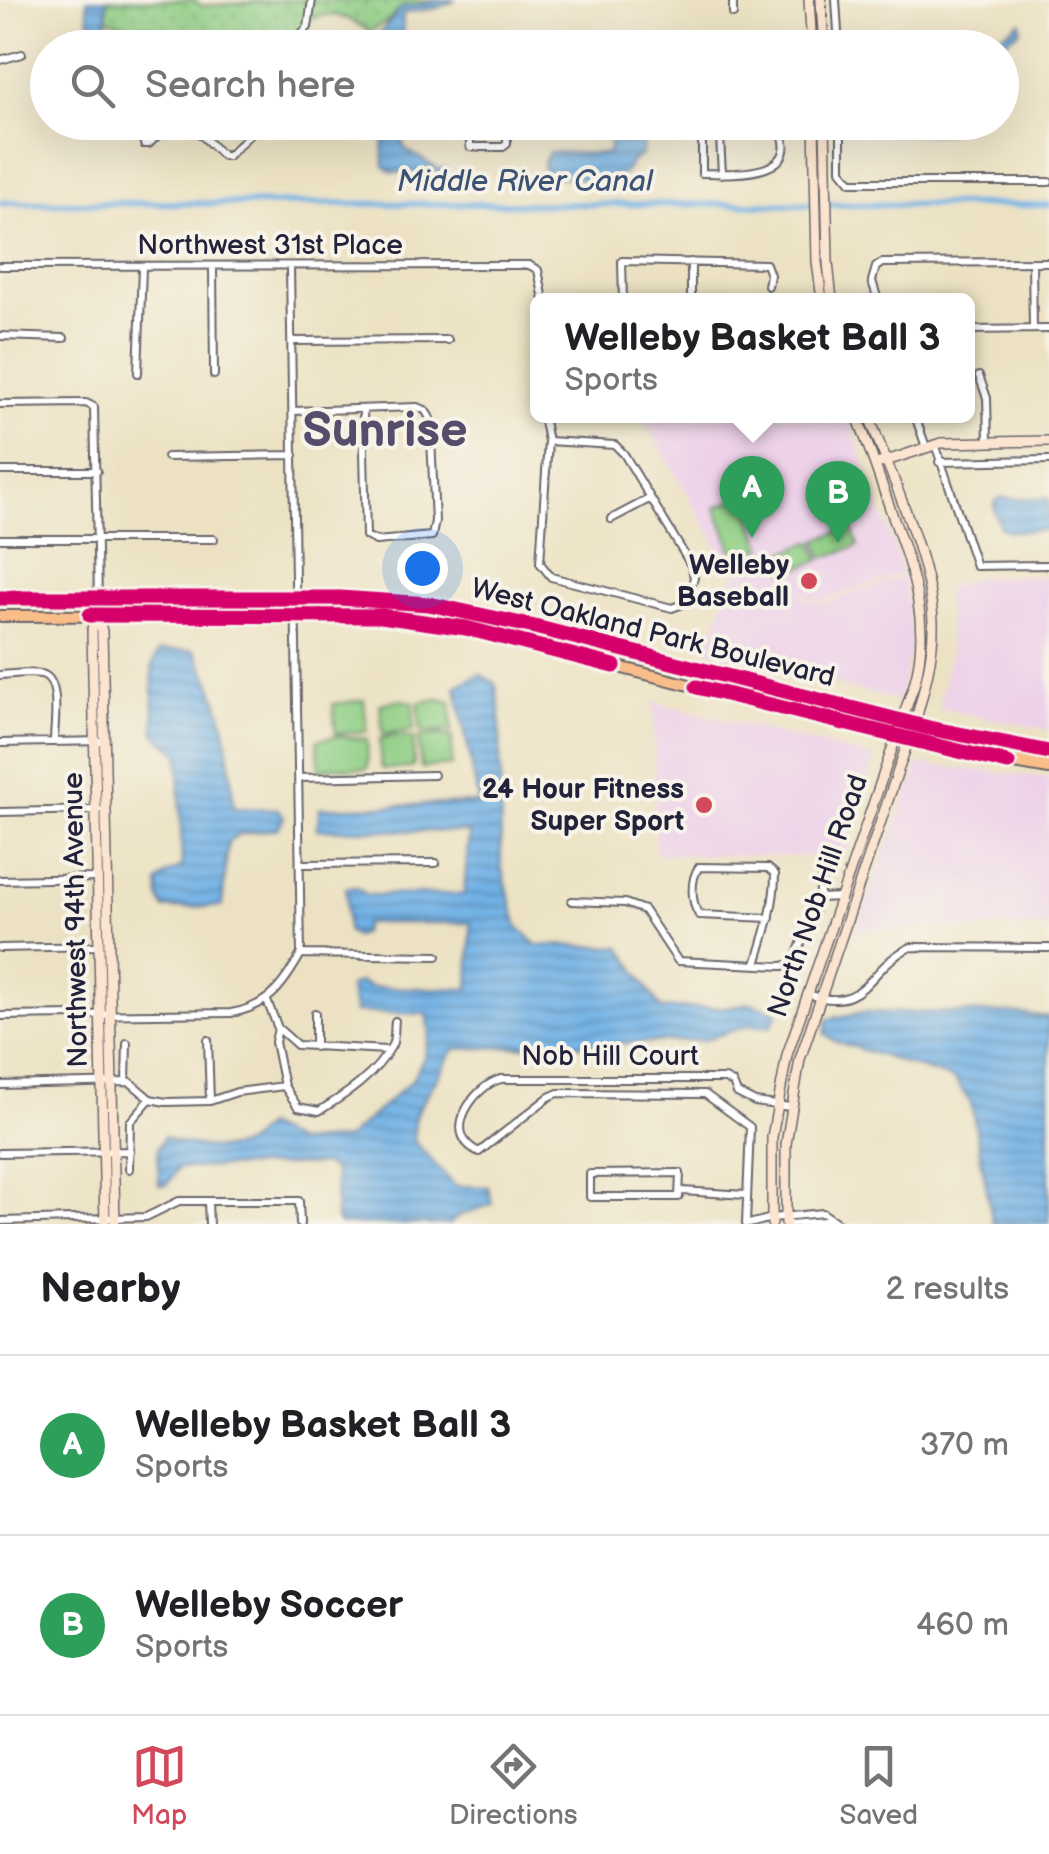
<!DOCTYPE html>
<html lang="en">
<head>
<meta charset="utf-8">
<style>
	body { margin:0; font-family:"Balsamiq Sans",sans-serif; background:#f6f6f6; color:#202124 }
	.you { position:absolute; left:422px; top:568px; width:35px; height:35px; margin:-25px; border:8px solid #fff; border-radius:50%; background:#1a73e8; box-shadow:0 0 0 15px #1a73e833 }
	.badge { display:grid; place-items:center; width:65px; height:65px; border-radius:50%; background:#d1495b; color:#fff; font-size:32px; font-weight:700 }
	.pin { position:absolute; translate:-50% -82px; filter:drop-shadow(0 2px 5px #0008) }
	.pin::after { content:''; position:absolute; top:52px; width:35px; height:30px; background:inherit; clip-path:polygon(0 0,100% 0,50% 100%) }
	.popup { position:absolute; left:530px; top:293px; width:445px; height:130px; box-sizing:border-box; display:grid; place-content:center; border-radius:15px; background:#fff; filter:drop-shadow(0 2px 8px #0005); font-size:32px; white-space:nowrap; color:#757577 }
	.popup b { font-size:38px; color:#202124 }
	.popup::after { content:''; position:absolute; left:50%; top:100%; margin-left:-20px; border:20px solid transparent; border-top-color:#fff }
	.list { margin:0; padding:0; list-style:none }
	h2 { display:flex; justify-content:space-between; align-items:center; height:130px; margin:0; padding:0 40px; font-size:42px }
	h2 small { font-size:32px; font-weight:400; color:#757577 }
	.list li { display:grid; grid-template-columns:65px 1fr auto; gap:30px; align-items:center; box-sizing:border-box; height:180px; padding:0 40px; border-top:2px solid #e0e0e0 }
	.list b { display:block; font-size:38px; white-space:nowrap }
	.list p { margin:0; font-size:32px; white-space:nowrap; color:#757577 }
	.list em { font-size:32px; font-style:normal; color:#757577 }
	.icon { flex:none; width:55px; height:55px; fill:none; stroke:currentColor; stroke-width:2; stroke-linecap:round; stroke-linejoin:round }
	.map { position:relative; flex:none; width:1049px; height:1224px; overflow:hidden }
	.search { position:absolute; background:#fff; box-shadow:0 10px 40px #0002; left:30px; right:30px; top:30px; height:110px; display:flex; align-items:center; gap:25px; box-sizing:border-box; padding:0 35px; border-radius:55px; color:#757577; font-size:38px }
	.sheet { height:490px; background:#fff }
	nav { display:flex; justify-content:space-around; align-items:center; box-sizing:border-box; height:140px; border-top:2px solid #e0e0e0; background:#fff; font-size:28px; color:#757577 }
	nav a { display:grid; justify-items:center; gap:5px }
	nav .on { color:#d1495b }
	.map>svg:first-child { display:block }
	.built { fill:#edd1e9 }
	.grass { fill:url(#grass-dots); stroke:#597860; stroke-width:2.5 }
	.garden { fill:#90cf85; stroke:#597860; stroke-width:2.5 }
	.water { fill:url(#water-rules); stroke:#4a6a90; stroke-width:2.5 }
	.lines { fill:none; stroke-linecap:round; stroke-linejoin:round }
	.canal { stroke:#71b1e5; stroke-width:6 }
	.street-casing { stroke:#69656b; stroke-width:10 }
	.secondary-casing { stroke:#69656b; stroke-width:12 }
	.primary-casing { stroke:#69656b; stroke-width:14 }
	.street { stroke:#fff; stroke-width:6 }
	.secondary { stroke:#fce5d0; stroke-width:9 }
	.primary { stroke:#f8bd89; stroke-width:10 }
	.cycleway-casing { stroke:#f7f3e8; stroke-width:21 }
	.cycleway { stroke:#d6006c; stroke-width:15 }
	.poi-dot { fill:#d1495b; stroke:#f7f3e8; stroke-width:4 }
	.labels { text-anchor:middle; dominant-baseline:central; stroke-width:8; stroke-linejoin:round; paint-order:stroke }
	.street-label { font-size:28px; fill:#22223b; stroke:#f7f3e8 }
	.poi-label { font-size:28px; font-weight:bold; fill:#22223b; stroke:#f7f3e8; text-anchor:end }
	.water-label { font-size:30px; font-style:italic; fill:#3e5476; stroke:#f7f3e8 }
	.town-label { font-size:48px; font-weight:bold; fill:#554d6b; stroke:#f7f3e8 }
</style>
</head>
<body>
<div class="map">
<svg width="1049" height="1224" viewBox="0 0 1049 1224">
	<defs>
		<pattern id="grass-dots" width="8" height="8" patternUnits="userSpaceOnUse" patternTransform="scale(2.5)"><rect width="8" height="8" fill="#90cf85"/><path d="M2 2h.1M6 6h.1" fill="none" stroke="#7cb174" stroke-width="1.8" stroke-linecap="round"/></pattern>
		<pattern id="water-rules" width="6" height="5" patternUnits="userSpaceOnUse" patternTransform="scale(2.5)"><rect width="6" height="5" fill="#71b1e5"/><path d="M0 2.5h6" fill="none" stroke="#5c90bb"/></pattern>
	</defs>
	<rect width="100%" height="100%" fill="#f7f3e8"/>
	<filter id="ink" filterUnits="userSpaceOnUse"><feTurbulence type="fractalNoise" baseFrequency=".01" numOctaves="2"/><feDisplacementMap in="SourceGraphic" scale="20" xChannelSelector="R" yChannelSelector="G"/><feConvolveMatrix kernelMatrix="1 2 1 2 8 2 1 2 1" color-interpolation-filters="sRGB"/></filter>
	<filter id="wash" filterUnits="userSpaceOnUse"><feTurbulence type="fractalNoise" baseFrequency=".0048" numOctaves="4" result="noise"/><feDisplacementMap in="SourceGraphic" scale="40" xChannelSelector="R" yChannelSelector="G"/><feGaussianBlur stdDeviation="2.25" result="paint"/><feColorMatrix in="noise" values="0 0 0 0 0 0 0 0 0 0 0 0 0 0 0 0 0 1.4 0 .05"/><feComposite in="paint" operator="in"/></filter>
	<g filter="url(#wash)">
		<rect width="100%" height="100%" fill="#ece2c3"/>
		<path class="built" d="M641,416H848L903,573L822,601L732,570Z
			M734,572L823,604L904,576L912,640L899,701L706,651Z
			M1049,576V730L938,708L950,651L945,589L980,577Z
			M654,702L875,758L844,857L656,854Z
			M919,764L1049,778V927L856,930Z"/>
		<path class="grass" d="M107,0H194L202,6L282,0H443L404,7L390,20L369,32C350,17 324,6 302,25C293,32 290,42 279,48L179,43L107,19Z"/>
		<path class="garden" d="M745,496L763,548L735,558L716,507Z
			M852,527L858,546L823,558L817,540Z
			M813,541L820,560L786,573L779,554Z
			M438,699L451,702L452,730L421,733L418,703Z
			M364,700L367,731L336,734L333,704Z
			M400,700L413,702L414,730L383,734L380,704Z
			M438,734L452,736V765L421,768L418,738Z
			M393,735L413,737L414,765L411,768L383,769L381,766L380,739Z
			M337,736L367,739L368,767L365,769L335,767L320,770L317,740Z"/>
		<path class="water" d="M87,0H106L107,47H84L90,34Z
			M443,0H456L437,8L403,13L402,47H369L401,8Z
			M1021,22V30L995,47L941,46L942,38L948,35L1003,34Z
			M383,123H396L405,149L438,169L446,168L448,174L392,172L384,166Z
			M641,123H684L678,129L645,139L641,155L632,161L624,174L584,179L545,175L543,164L549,152L608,154L612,129Z
			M953,123L952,131L944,133L889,134L883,133L881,123Z
			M1001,498L1049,499V530L1008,531L1000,527L994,508L995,501Z
			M194,650C228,709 228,742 234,808L278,809L284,817L278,828L237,835L228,842L222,906L165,909L159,898L158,883L167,874L182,867L179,753L155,734L152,666L159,651Z
			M480,674L495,683L500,709L501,866L518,927L537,945L621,947L661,1009L728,1007L749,1003L778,1012L771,1027L749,1025L704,1040L454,1049L416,1113L413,1140L455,1186L488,1187L492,1204L458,1216L450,1224H340L336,1220L335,1172L324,1164L178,1168L167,1185H159L158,1148L164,1137C183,1146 228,1154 247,1143C253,1140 258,1131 265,1126L296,1143L346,1139L412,1080L424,1058L430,1033L427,1014L355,1012L349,987L359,982L370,987L469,989L471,923H365L362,933L355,936L347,931L346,888L356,887L367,895L464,894L469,832L317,829L320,808L479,803L456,687Z
			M863,1012L1011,1013L1049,1017V1224H993L971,1103L954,1079L834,1041L825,1034L828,1019Z"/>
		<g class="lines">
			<path class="canal" d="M0,203L1049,205"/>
		</g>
	</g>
	<g filter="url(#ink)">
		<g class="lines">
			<defs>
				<path id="street" d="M733,0V14
					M836,0L839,48
					M288,48L308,27L312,0
					M0,60L22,54
					M142,122L144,144H149L171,122
					M188,122L223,156H228L255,129L276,128L279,122
					M841,122V170L851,182H1049
					M470,126L507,128V144L503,147H470V122
					M722,174L720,137L707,135L702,139V173C733,174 810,178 776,122
					M691,262V300
					M1032,262L1033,329
					M0,266L529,265L538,270L544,300
					M213,268L214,375
					M623,300L622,261L766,264L770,275L768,286
					M878,300L872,281L876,267L882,263L1049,262
					M967,330L1049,329
					M0,336L64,338
					M291,341L448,340
					M138,373L142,268
					M979,376L987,398L988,442
					M0,404L86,403L94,407L98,598
					M293,411L417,407L425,410L430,418L435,521L432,536L376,541L366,536L363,409
					M543,416L548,441L540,563L551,577L672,608L685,603L694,578L692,567L624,454L615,445L548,441
					M915,416L926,447
					M935,444L976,566L1049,565
					M167,457L294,455
					M939,462L1049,460
					M0,471H97
					M611,519L649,499
					M0,539H214
					M0,675C13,674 29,672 41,674C62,678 54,725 54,741
					M0,743L104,741
					M299,778L434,775
					M0,812L99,810
					M301,864L436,863
					M0,880L99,878
					M819,898L841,897
					M572,901L625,903L644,910L678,961L782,966L793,964L819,898L823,864
					M0,948L99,946
					M301,954L437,956
					M756,964C765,934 775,905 775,874L768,868L699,867C690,879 691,903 699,915L770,918
					M808,994C868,1015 866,967 911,947L1049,948
					M267,1001L278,1028L275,1042L284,1086
					M0,1016L231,1013C268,1007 283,986 301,954L290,267
					M278,1028L297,1045L386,1050
					M208,1040L210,1101
					M315,1047V1013
					M126,1082L127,1043
					M0,1085L130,1082L150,1099L166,1102L210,1101L237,1092L284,1086L298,1107L319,1111C347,1094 376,1075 392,1045C395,1039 394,1027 395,1021
					M0,1153L130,1151
					M129,1169L130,1122L150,1099
					M680,1173L679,1197H590V1174Z
					M682,1191L746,1195
					M208,1202L209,1224
					M0,1221L146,1217L179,1201H299L300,1224
					M746,1224L750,1127L705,1094L558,1093L549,1097L479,1152C439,1134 475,1085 501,1079H725L733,1083L737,1093L755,1102L790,1107
					M749,1224L772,1218L823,1213L839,1224
					M790,1224L824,1221L836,1224"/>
				<path id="secondary" d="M809,0L812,48
					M821,0L824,48
					M814,122L817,262L822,300
					M825,122L828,263L832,300
					M880,463L941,443L1049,441
					M98,598L92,630L105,1224
					M98,618L102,631L115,1224
					M772,1224V1137L787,1055L914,685C932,623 912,570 891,511C880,479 869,447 857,416
					M786,1224V1144L800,1059L918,712C926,682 934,652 933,621C930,558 891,476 869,416"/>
				<path id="primary" d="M0,598H340L429,604L535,627L929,728L1049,752
					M0,616L349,615L414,620L481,632L957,753L1049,769
					M1012,758L1049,760"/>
			</defs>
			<use href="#street" class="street-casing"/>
			<use href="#secondary" class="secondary-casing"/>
			<use href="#primary" class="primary-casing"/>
			<use href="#street" class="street"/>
			<use href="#secondary" class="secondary"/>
			<use href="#primary" class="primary"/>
			<defs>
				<path id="cycleway" d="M0,598H340L429,604L535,627L929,728L1049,752
					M90,615L381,616L466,628L614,666
					M697,687L1008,763"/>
			</defs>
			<use href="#cycleway" class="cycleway-casing"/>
			<use href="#cycleway" class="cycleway"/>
		</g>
	</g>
	<g class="poi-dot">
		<circle cx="809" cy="581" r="10"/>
		<circle cx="704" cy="805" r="10"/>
	</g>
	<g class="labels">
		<g class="street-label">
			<text x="270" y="245">Northwest 31st Place</text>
			<text transform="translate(653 633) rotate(14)">West Oakland Park Boulevard</text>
			<text transform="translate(818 896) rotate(-71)">North Nob Hill Road</text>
			<text transform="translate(76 920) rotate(-91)">Northwest 94th Avenue</text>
			<text x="610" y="1056">Nob Hill Court</text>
		</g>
		<g class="poi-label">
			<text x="789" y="565">Welleby<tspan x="789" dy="32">Baseball</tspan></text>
			<text x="684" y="789">24 Hour Fitness<tspan x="684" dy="32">Super Sport</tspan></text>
		</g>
		<g class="water-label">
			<text x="525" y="182">Middle River Canal</text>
		</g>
		<g class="town-label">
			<text x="385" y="431">Sunrise</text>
		</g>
	</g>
</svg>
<div class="you"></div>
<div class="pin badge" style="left:752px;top:538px;background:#2e9e5b">A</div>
<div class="popup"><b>Welleby Basket Ball 3</b>Sports</div>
<div class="pin badge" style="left:838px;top:543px;background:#2e9e5b">B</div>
<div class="search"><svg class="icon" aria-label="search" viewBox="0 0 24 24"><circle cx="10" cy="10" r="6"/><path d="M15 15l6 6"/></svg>Search here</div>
</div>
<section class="sheet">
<h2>Nearby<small>2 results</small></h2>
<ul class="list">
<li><span class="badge" style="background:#2e9e5b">A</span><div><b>Welleby Basket Ball 3</b><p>Sports</p></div><em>370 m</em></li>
<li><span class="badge" style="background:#2e9e5b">B</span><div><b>Welleby Soccer</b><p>Sports</p></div><em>460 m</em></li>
</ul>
</section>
<nav>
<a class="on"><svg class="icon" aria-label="map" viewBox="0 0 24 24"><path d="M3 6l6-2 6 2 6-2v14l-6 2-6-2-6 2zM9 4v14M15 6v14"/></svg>Map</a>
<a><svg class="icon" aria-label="directions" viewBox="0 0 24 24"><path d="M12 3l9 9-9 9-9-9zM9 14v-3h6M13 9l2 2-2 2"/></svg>Directions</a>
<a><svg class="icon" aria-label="saved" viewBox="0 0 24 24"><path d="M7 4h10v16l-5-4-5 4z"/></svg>Saved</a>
</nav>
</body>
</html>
